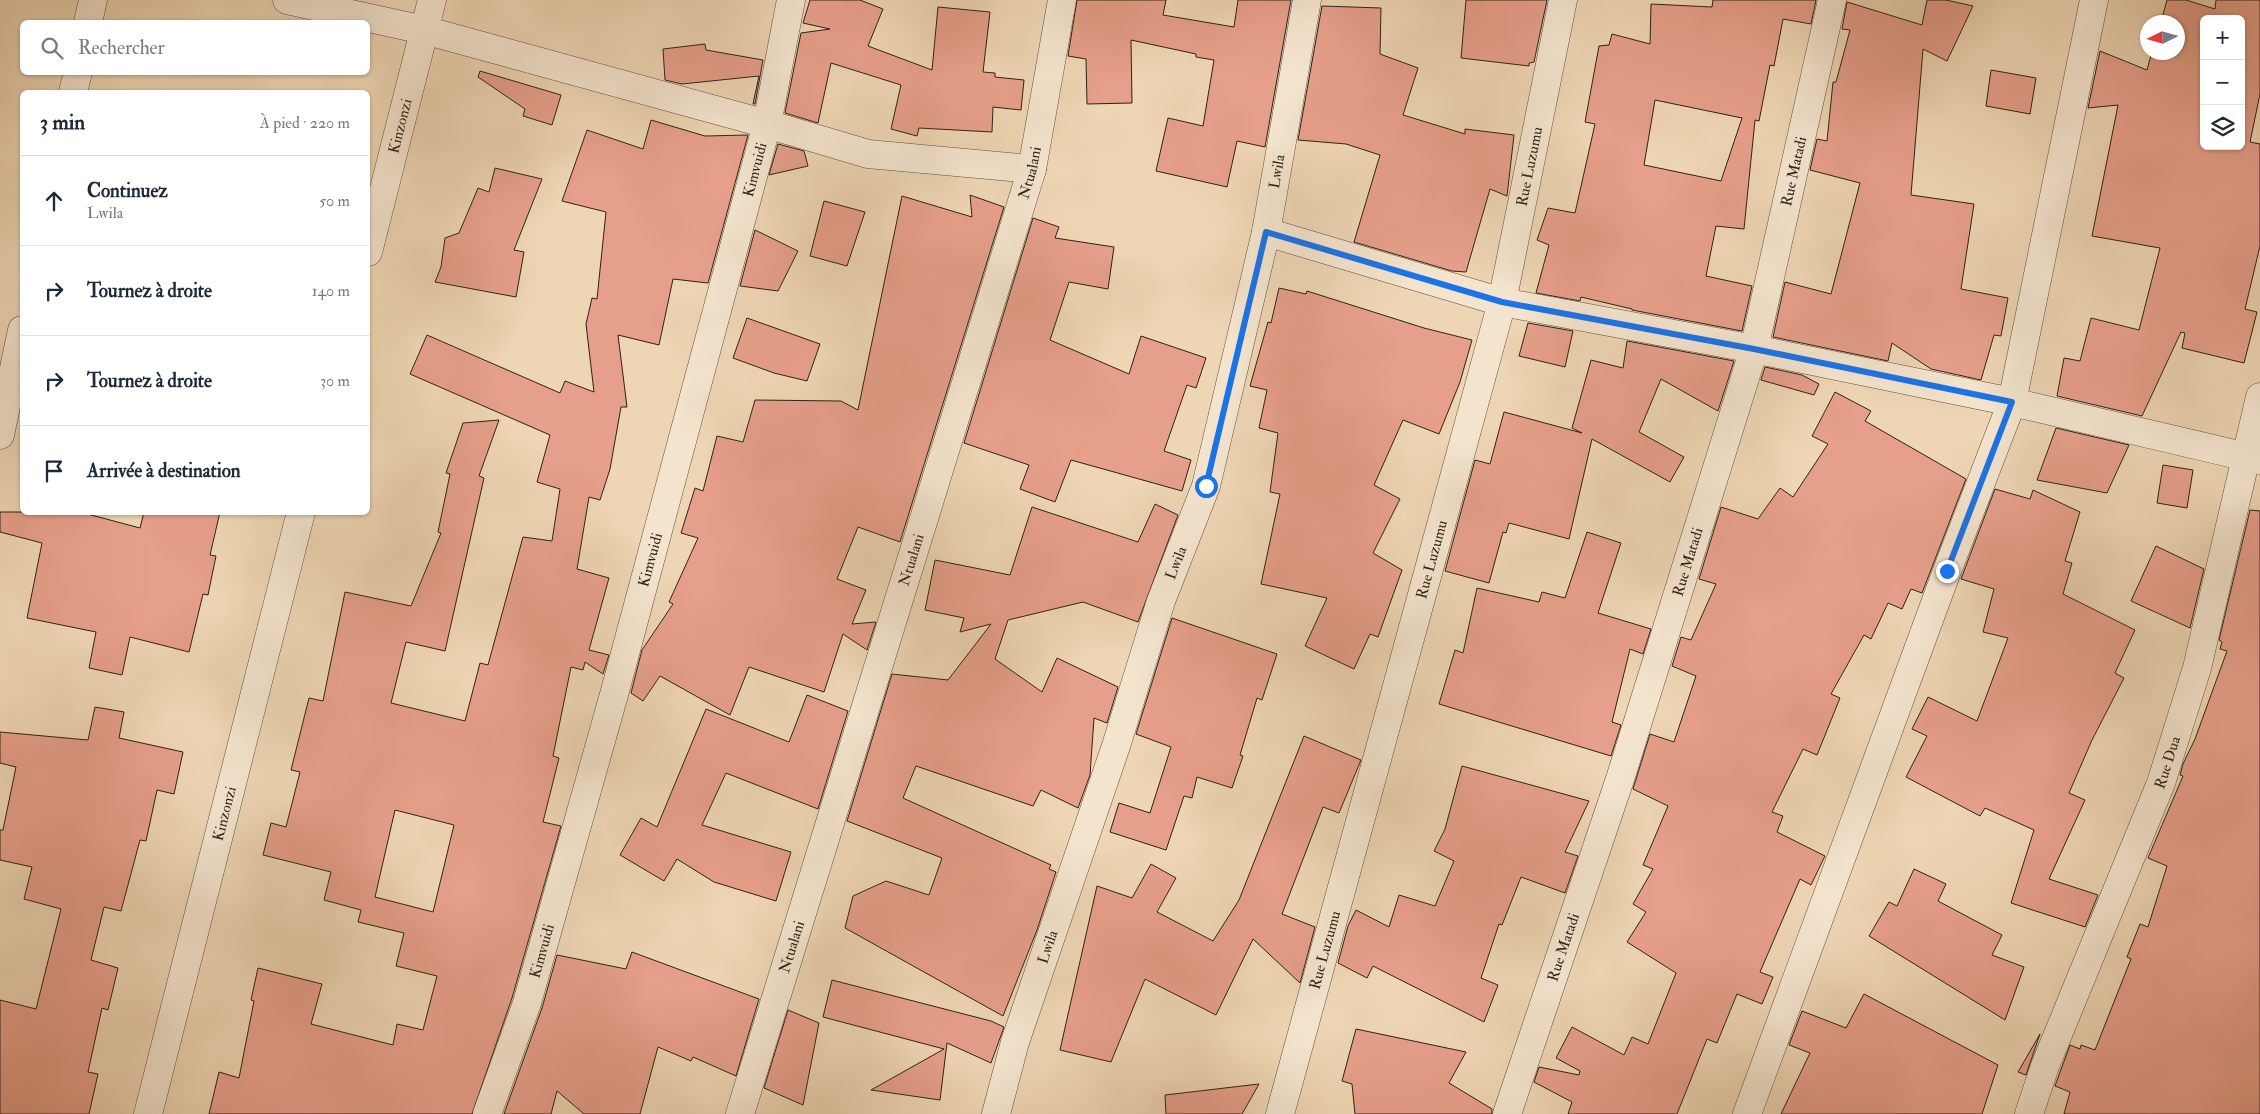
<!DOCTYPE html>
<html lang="fr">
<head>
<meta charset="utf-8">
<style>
	body { margin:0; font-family:"IM FELL Double Pica",serif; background:#f2f2f3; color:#1f2937 }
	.controls { position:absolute; right:15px; top:15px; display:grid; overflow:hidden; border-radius:8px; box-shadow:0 1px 4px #0004 }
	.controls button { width:45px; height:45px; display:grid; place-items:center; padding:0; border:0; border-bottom:1px solid #e0e1e3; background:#fff; color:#1f2937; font:25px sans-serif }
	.compass { position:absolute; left:2140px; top:15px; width:45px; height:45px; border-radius:50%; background:#fff; box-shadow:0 1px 4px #0004; rotate:265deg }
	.stop { position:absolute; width:15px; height:15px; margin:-11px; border:4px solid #1a73e8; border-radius:50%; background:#fff }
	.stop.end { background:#1a73e8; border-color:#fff; box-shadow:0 1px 5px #0008 }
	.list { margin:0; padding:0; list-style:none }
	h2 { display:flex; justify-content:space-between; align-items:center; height:65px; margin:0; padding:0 20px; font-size:21px }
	h2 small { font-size:16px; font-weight:400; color:#747a83 }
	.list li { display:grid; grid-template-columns:32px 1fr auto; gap:15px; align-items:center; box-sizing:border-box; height:90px; padding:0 20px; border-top:1px solid #e0e1e3 }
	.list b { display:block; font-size:19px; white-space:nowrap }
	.list p { margin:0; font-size:16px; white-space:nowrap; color:#747a83 }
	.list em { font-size:16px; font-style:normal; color:#747a83 }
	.icon { flex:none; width:28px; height:28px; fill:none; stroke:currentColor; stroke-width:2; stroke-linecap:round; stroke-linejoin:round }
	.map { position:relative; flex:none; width:2260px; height:1114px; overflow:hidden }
	.search { position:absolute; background:#fff; box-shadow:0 1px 4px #0004; left:20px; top:20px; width:350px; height:55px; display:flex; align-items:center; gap:12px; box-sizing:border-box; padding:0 18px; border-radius:8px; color:#747a83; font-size:19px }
	.panel { position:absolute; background:#fff; box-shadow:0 1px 4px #0004; left:20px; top:90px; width:350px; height:425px; border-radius:8px }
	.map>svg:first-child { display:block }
	.building { fill:#e69f8a; stroke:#2f2119; fill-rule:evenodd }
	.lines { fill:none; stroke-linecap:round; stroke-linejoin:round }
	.minor-casing { stroke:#5f4e40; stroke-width:29 }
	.minor { stroke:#f4e4ce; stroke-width:28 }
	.route { stroke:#1a73e8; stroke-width:6 }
	.labels { text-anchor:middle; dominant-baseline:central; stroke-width:4; stroke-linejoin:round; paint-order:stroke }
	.street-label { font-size:15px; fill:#2f2119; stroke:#f4e4ce }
</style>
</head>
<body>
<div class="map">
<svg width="2260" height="1114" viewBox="0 0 2260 1114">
	<rect width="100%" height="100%" fill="#eed5b3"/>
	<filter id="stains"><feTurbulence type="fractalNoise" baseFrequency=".004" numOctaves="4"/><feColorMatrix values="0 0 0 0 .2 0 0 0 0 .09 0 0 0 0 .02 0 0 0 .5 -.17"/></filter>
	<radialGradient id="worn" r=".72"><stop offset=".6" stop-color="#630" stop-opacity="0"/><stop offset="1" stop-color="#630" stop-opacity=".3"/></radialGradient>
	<path class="building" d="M810,0H860L883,9L868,46L932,70L938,7L990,12L983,72L995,73V77L1024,80L1021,110L993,107L992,132L919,128L917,136L891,129L901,85L831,63L818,123L785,113L801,33L830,29L803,23Z
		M1077,0H1166L1163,15L1234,27L1238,0H1291L1265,147L1237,141L1227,187L1156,171L1168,118L1203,126L1214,60L1196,57V54L1131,40L1132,103L1087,104L1086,59L1068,56Z
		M1466,0H1547L1534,62L1529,63V66L1461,58Z
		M1713,0H1816L1811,24L1783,19L1774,66L1770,65L1759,121L1755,120L1744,229L1716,226L1706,276L1752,286L1742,331L1632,310V309L1581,297L1580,301L1536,293L1549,245L1537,240L1548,208L1575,213L1595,124L1585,122L1599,46L1609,45L1612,34L1650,44L1651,4L1712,7ZM1655,100L1742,118L1721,181L1644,165Z
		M1927,0H1946L1973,6L1947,61L1923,49L1911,195L1974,204L1961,289L2008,298L2001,336L1994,335L1981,380L1931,369L1892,343L1888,361L1773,337L1785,282L1831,294L1860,183L1810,170L1817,139L1827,141L1833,82H1836L1850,30L1842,29L1847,2L1922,25Z
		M2167,0H2186L2215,9L2216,0H2260V94L2250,142L2260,144V246L2245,309L2257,312L2244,363L2182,348L2185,333L2181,332L2142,416L2057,396L2064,358L2080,361L2091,318L2139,330L2160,248L2092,236L2118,105L2088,108L2100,51L2147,70L2152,52H2178V22H2161ZM2204,19H2241V146H2204Z
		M1322,6L1381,8L1380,54L1418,68L1403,115L1465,134V129L1514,135L1507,196L1490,189L1466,272L1452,271L1354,242L1380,155L1346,144L1298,140Z
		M705,44L706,50L763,60L755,104H753L759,76L682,84L665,80L663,49Z
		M1991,70L2036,78L2030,114L1986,106Z
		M480,71L561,95L552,125L523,116L525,109L478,77Z
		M651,120L705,136L748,135L708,283L673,279L659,345L618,335L627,407H621L610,469L600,500L589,497L577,569L609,578L589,650L609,655L603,674L585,662L583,670L571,667L553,756L559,758L543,822L561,826L512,998L472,1114H209L219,1072L239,1078L254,1001L251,1000L258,968L322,984L311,1024L393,1045L397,1024L423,1030L437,976L396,966L404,933L358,922L361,910L324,900L331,872L263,855L271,823L286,827L300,772L291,770L309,698L323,701L345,592L411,606L441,533L438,532L450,474L446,473L463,423L499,420L479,476L484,478L445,651L406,642L391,703L465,721L480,663L488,665L523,537L552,541L560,489L537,482L550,435L410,374L427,335L560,393L565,381L594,392L586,324L592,298L597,299L606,212L562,201L587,130L643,149ZM395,810L454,825L433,912L375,897Z
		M778,144L804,151L808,166L769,175Z
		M495,168L542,179L514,250L524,252L516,297L435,282L441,267L445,238L459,233L478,188L489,192Z
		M970,195L1004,207L900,542L858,527L837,579L866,590L852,624L876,622L867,650L843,634L824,692L749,667L730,715L660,676L643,701L631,693L642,650L673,604L669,602L698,538L681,533L695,488L703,491L717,436L743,442L755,400L841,401L858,410L902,196L972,217Z
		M824,201L865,212L847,266L810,256Z
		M1033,218L1059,227L1055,238L1114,247L1108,289L1069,282L1050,340L1129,374L1141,336L1206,358L1196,388L1187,385L1164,451L1191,460L1182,491L1071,460L1055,502L1020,489L1029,465L964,443Z
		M755,230L798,251L778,291L740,286Z
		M1279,288L1306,294L1307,291L1424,328L1472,340L1460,382L1439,434L1403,420L1374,485L1400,499L1373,553L1402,570L1378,637L1370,634L1354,669L1305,646L1327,598L1261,584L1280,494L1270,492L1278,433L1259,428L1267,390L1250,386L1268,322L1271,323Z
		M747,318L820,344L807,381L774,373L733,358Z
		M1528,323L1573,331L1565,367L1519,356Z
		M1627,341L1734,361L1718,411L1661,379L1639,432L1684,457L1670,482L1592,439L1569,539L1509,523L1506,533L1503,532L1489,583L1445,571L1475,460L1490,464L1504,412L1582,433L1572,428L1591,360L1623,368Z
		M1765,367L1802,375L1819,384L1814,395L1761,380Z
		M1835,392L1871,411L1865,421L1966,479L1922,593L1911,589L1902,609L1888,603L1871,639L1864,635L1831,694L1840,698L1817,755L1803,749L1772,812L1783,816L1777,832L1825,856L1811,885L1800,879L1760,972L1773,977L1762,1004L1737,994L1717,1043L1707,1039L1677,1114H1568L1572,1102L1534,1082L1539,1067L1579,1075L1580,1071L1556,1058L1572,1027L1624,1055L1632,1037L1648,1044L1676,973L1627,942L1646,912L1633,904L1653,869L1643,865L1668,806L1633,789L1650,734L1674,742L1696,676L1672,666L1681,637L1691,640L1716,584L1699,579L1721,507L1758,519L1780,488L1793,497L1828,444L1812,436Z
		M2056,428L2129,445L2107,493L2037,480Z
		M2163,465L2193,470L2187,508L2157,503Z
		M1995,489L2030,499L2033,490L2080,512L2065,561L2072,563L2063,594L2135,630L2115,673L2124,678L2092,740L2069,793L2085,800L2049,879L2098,895L2085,927L2011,903L2034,830L1985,808L1980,816L1906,777L1927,736L1912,729L1928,697L1977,721L2008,638L1983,632L1994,589L1961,579Z
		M1155,504L1178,515L1138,622L1083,602L1008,620L995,659L1042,692L1057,658L1118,687L1107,723L1094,718L1090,775L1078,808L1041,790L1033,806L916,766L903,798L1051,865L1049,869L1056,872L1037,930L1003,1016L845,928L853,896L886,881L929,895L942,858L847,821L892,674L948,680L991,624L960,632L964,618L925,610L935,560L1010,575L1032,507L1138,542Z
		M2250,510L2260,511V1114H2064L2070,1092L2055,1086L2070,1045L2080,1049L2081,1045L2095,1050L2131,959L2127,957L2140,924L2148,927L2167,866L2148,858L2183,776L2180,775L2183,764L2195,739L2227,651L2220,649L2222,642L2219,640Z
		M0,512H80L140,528L144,512H220L210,555L216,556L208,595L203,594L189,652L130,637L122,675L89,668L96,632L27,618L42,543L0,532Z
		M1587,532L1621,543L1598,613L1651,629L1643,654L1630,649L1612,722L1621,725L1611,756L1439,704L1455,650L1463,653L1477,588L1539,602L1542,592L1565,598Z
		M2156,546L2204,569L2190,628L2131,601Z
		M1172,618L1277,654L1262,700L1257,698L1240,755L1243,756L1232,788L1197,777L1192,798L1184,796L1166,850L1110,832L1119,803L1150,813L1171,747L1136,734Z
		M807,695L848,711L818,809L726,773L702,825L791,852L776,901L714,882L677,859L664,881L620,855L641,818L657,827L706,709L789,742Z
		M95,707L124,712L119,738L183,752L174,794L157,790L146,841L140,840L121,911L104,907L91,960L118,968L108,1010L102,1008L88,1072L98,1074L89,1114H0V1000L36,1009L61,909L24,899L32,867L0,860V830H3L16,767L0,763V732L88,740Z
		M1304,736L1361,760L1339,813L1323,807L1282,914L1315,927L1300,983L1253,939L1216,1015L1145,979L1111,1062L1060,1050L1097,886L1132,898L1151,864L1176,878L1157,912L1213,941L1239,900Z
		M1462,766L1589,801L1565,852L1578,856L1565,893L1521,877L1502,925L1499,924L1481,978L1498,985L1484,1022L1373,966L1367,978L1338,963L1348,926L1356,910L1389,927L1399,895L1435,906L1454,861L1434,851L1445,829Z
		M1914,869L1946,884L1938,901L2002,935L1992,955L2024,967L2005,1020L1869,936L1889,902L1897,906Z
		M632,952L759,999L736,1076L693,1057L691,1061L658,1047L640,1114H584L557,1091L551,1114H504L542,1008L557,955L626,969Z
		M832,980L991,1021L1004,1027L991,1063L947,1043L940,1100L871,1090L944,1049L823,1017Z
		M1864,994L1998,1065L1982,1114H1781L1810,1053L1789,1045L1802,1011L1846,1028Z
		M788,1010L819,1023L803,1105L764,1088Z
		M1356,1029L1466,1052L1449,1083L1492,1109V1114H1355L1352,1084L1342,1081Z
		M2040,1034L2026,1075L2018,1072Z
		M1259,1084L1242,1114H1166L1165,1095Z"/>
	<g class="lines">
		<defs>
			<g id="minor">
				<path d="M287,0L424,30L767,124L868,154L1032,169"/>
				<path d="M88,22L93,0"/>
				<path d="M73,92L78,72"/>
				<path d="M1266,232L1502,302L1754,349L2012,402L2260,460"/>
				<path id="s1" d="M368,252L432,0"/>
				<path d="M0,435L22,330"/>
				<path id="s2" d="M148,1114L301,512"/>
				<path id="s3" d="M487,1114L527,1003L615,691L767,124L791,0"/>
				<path id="s4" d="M740,1114L1032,169L1062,0"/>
				<path id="s5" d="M996,1114L1015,1042L1116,746L1161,601L1206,486L1266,232L1307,0"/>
				<path id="s6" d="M1280,1114L1502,302L1563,0"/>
				<path id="s7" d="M1507,1114L1621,776L1754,349L1832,0"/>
				<path d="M1747,1114L1947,571L2012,402L2094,0"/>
				<path id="s8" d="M2029,1114L2045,1066L2161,783L2197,668L2260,397"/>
			</g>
		</defs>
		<use href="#minor" class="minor-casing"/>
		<use href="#minor" class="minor"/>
	</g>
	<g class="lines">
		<path class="route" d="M1206,486L1266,232L1502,302L1754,349L2012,402L1947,571"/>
	</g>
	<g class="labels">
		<g class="street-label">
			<text stroke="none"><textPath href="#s1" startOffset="130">Kinzonzi</textPath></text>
			<text stroke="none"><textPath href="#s6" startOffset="980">Rue Luzumu</textPath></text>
			<text stroke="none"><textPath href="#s3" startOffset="982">Kimvuidi</textPath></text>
			<text stroke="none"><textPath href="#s4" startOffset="985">Ntualani</textPath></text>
			<text stroke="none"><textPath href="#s5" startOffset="985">Lwila</textPath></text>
			<text stroke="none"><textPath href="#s7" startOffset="986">Rue Matadi</textPath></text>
			<text stroke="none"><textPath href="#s4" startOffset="580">Ntualani</textPath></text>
			<text stroke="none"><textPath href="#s6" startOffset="575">Rue Luzumu</textPath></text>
			<text stroke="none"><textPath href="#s3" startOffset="578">Kimvuidi</textPath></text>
			<text stroke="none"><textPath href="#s7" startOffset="581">Rue Matadi</textPath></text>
			<text stroke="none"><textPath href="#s5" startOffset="580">Lwila</textPath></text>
			<text stroke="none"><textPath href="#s8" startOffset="378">Rue Dua</textPath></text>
			<text stroke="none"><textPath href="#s2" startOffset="310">Kinzonzi</textPath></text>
			<text stroke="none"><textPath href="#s4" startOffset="175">Ntualani</textPath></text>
			<text stroke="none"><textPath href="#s5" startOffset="175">Lwila</textPath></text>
			<text stroke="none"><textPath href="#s7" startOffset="176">Rue Matadi</textPath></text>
			<text stroke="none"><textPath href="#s3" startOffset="172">Kimvuidi</textPath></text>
			<text stroke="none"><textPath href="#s6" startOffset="170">Rue Luzumu</textPath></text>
		</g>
	</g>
	<rect width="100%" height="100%" filter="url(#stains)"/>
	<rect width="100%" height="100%" fill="url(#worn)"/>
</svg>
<div class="controls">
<button>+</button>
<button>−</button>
<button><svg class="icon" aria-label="layers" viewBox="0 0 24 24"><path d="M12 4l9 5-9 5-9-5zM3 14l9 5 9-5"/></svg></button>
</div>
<svg class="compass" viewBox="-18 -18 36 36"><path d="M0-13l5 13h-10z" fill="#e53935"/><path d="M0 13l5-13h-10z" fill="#747a83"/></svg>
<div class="stop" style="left:1206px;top:486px"></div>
<div class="stop end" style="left:1947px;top:571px"></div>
<div class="search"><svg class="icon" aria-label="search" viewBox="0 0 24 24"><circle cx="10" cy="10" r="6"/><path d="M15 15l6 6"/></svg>Rechercher</div>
<section class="panel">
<h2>3 min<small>À pied · 220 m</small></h2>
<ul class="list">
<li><svg class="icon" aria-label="ahead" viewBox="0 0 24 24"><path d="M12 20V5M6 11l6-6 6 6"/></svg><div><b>Continuez</b><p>Lwila</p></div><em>50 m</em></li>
<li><svg class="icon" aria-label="right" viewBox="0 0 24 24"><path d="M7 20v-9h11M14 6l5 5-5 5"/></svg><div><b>Tournez à droite</b></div><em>140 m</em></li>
<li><svg class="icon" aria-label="right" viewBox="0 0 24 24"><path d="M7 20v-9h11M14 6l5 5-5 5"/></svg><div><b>Tournez à droite</b></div><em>30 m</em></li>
<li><svg class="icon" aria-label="arrive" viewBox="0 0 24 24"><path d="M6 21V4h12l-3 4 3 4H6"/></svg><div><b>Arrivée à destination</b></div></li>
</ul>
</section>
</div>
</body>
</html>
